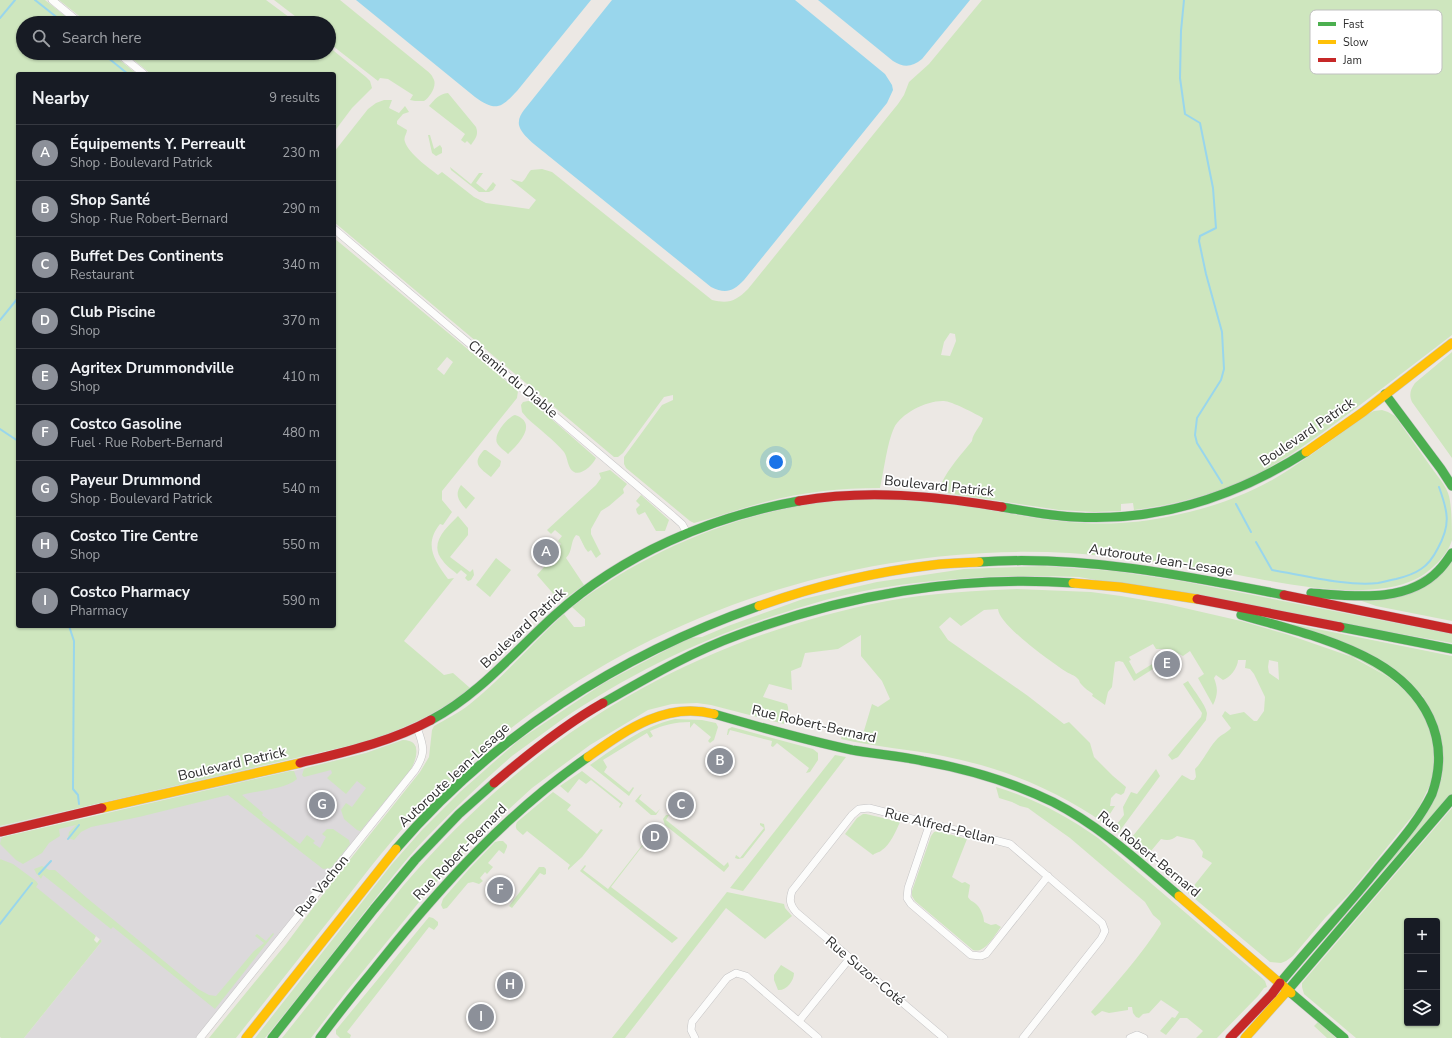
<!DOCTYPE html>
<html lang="en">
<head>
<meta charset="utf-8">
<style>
	body { margin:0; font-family:"Nunito Sans",sans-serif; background:#20242c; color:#f1f3f6 }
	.controls { position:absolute; right:12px; bottom:12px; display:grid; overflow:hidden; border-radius:4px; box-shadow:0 1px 3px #0004 }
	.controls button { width:36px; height:36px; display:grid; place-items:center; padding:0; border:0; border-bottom:1px solid #363941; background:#171b24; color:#f1f3f6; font:20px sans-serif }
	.you { position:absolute; left:776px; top:462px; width:14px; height:14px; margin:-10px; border:3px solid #fff; border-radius:50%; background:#1a73e8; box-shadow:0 0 0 6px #1a73e833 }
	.badge { display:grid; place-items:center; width:26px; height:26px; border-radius:50%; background:#8c9099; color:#fff; font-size:13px; font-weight:700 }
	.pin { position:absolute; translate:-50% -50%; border:2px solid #fff; box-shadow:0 1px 4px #0006 }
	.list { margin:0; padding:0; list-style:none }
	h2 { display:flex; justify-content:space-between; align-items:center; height:52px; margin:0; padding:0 16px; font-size:17px }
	h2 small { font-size:13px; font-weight:400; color:#9ea1a6 }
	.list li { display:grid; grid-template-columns:26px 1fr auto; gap:12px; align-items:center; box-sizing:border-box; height:56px; padding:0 16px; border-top:1px solid #363941 }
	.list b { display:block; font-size:15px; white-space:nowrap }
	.list p { margin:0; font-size:13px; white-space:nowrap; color:#9ea1a6 }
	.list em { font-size:13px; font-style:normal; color:#9ea1a6 }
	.icon { flex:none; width:22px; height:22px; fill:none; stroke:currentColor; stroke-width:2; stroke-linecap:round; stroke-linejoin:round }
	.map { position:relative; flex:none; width:1452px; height:1038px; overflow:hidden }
	.search { position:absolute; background:#171b24; box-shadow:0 1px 3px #0004; left:16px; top:16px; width:320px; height:44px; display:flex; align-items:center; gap:10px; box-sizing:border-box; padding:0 14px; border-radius:22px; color:#9ea1a6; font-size:15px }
	.panel { position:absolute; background:#171b24; box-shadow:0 1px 3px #0004; left:16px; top:72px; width:320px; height:556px; border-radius:4px }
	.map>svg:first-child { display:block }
	.industrial { fill:#dcd9db }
	.green { fill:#cee6be; fill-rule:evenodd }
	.water { fill:#99d6ec }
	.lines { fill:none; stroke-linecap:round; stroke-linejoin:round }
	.stream { stroke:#99d6ec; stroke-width:2 }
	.street-casing { stroke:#c5c4c5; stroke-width:8 }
	.fast-casing { stroke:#c5c4c5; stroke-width:10 }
	.slow-casing { stroke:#c5c4c5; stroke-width:10 }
	.jam-casing { stroke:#c5c4c5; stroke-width:10 }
	.street { stroke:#fcfcfb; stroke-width:7 }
	.fast { stroke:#4caf50; stroke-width:9 }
	.slow { stroke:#ffc107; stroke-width:9 }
	.jam { stroke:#c62828; stroke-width:9 }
	.labels { text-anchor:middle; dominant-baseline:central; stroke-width:3.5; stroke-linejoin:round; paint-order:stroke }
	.street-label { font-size:14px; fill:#2e2e2e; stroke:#fff }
	.key { fill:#fff; stroke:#c0c0c0; stroke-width:1 }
	.key-label { font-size:11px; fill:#2e2e2e }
</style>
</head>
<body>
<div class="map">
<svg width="1452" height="1038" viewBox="0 0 1452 1038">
	<rect width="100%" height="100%" fill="#ece8e4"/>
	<path class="industrial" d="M403,740L412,742L416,747V756L411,769L196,1038H24L102,941L0,859V838L306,768L366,753Z"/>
	<path class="green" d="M0,0H45L74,23H23V53H111L137,74H18V626H334V238L518,391L517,398L442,491V500L452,512L443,525L440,524C423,545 435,561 448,579L454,578L404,641L444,675L453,673L470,688C435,716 403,729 361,743L0,826ZM447,357L453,362L444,375L437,369Z
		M59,0H266L297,23H88Z
		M274,0H340L426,70C429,72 432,75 433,78C438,85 430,97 424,101H415L410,100L413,95L388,79L380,78L378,81L329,43V23H304Z
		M982,0H1452V335C1415,363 1378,392 1340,420C1318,436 1296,452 1272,466C1230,490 1182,504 1134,510L1133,503L1121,504V511L1094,512L1059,510L939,492C942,475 961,455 972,441C973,432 981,427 983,418C976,414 951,401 944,401C928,400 901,413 894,428C887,443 884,471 880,488C841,488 803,492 765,502C741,508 718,517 694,523L690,521L626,468L624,464V457L662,405L673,400V395L664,397L623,453L618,457H614L334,222V152L368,109L376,103L384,100H392L389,108L399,113L405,106L409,112L403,114L397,121V124L407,130C407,134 403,137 405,142C409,154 428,167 438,175L442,172L474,197L486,203L529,209L536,200L510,179L522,182C526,179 527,174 531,170L542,169L552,172L712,300C729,304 736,301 748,289L898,104L904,95L909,82L929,64ZM950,333L955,334L956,341L950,356L941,355L944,342Z
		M329,47L366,77L370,81L372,88L352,108L334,132V74H151L125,53H329Z
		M448,93L476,127C479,135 475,139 471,145L467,141L465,143L461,140L465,134L429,106C435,99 439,94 448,93Z
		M428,135H430L434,149L440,145L442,148V153L436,156L432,153Z
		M450,167L471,184L479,173H483L476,183L486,191L493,182L496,185L493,190L489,192H479L451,170Z
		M1452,352V458L1412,402C1409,395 1410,390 1415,383Z
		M528,401H531L596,458C593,465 581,476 574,472C567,468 568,457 564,452C555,441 538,428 527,418L522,412L521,405L523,402Z
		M1382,410L1388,412L1395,416C1407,433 1419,450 1431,467C1437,476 1445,484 1448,493C1452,503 1452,530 1452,540C1448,555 1429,573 1416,579C1362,605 1264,579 1207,569C1176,564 1145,561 1114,557C909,533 688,594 523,719C488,745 455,776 423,807C392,838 365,874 338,909C304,952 270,995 236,1038H209L286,944L336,877L420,772L429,757L432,730L434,726C446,719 459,713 470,704C504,677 532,643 564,614L574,627H581L585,626V619L572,607C666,536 783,494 901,499C918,500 935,502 952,504C996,510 1039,521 1083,523C1114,525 1145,522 1176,515C1215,507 1256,492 1290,469C1316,452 1341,433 1366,415L1374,411Z
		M515,415C539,423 518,445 508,454C505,451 499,447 497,443C493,434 508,417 515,415Z
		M484,450H486L501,461L500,466L491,477C480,468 471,464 484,450Z
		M610,470L627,484L623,489L624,493L609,506L601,511L591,529V534L601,554L596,558L591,550L588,552L585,548L579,536L576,535C570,542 573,551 566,558L584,585L567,597L557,598L537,575L559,550L558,547L561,544L558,541L562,536L555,530L551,534L547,530L596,485L601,478L599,473Z
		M461,485L475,498L466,509C459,501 454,495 461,485Z
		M641,495L669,520L665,531H656L645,512L639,515L637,513L636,509L640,505L636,501Z
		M458,516L468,528V535L450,557L470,572L473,569L474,575L471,580L468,581L465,578L467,575L461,570L457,574C453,570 446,566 443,561C428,544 446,528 458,516Z
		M496,558L511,570L490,597L476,585Z
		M1452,560V621L1376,606L1359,600L1383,599Z
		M1043,566L1114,571L1181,581L1452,634V643L1079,577C1015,574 951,577 887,587C853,592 819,601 786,612C705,637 630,673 560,721C544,733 528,744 512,756C482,782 454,809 426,838C403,862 384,888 363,914C331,956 298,997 265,1038H255L392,864L422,830L460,792L519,740L604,683L689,638L702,637L728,626L803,599L877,582L964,569Z
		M1017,589L1091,592L1121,596L1167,604L1241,621L1286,634L1358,659L1389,677L1416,700L1433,734L1436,752L1432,781L1418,809L1349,894L1325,918L1293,956L1286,961L1281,963L1270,962L1188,893L1212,863L1202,857L1203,852L1194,840L1177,836C1172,840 1168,841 1161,839L1146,857L1128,842L1182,775L1191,780H1194L1196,777L1195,769C1204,760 1209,747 1218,738C1222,734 1227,733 1231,728L1222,716L1225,711L1230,715L1244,712L1254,721H1257L1264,711L1265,697L1254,674L1250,669L1245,668L1246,660H1238C1238,667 1230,678 1223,680L1216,675L1214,678C1218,688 1218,695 1213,705L1198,678L1204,674L1190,651L1183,656L1171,650L1172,649H1156L1153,644L1129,657L1131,660L1129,661L1136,674L1162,658L1165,659L1164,662L1134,681L1123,662L1119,661L1115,662L1112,687L1108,692L1105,705L1092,696L1093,694C1089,691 1084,688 1081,684C1079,682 1080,681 1078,679C1075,675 1069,674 1065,671C1050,661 999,625 998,609L984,610L961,626L950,617L939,627L948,640L1028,696L1064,724L1069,722L1090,743L1094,757L1113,776L1126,787L1124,793L1121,795L1116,793L1111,798L1110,806H1115L1108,817L1117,824L1124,815L1123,807L1131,792L1137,794L1156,769L1160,776L1119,832L1118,833C1065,793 1008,769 943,756C909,749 875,747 841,739L842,735L863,734L872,704L878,707L890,699L882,681L861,656V635L838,649L805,653L801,667L791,671L792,690L769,684L763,697L787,704C790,711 787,717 784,724L711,705L697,703L672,704L648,710L590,745L532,788L470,845L424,896L346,992L311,1038H282L403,886C532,735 691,639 887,601C930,593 974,591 1017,589ZM1269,660L1278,662L1279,680L1269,673L1268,667Z
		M1292,624L1452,656V794L1346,912L1442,778L1423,696Z
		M1188,681C1192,688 1206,705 1207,713C1207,715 1206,718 1206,720L1178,757L1172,760L1168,755L1201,717L1202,713L1183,684Z
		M675,719L702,720L716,723L718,727L714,740L710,743L708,741L711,737L694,723L690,728V722C676,722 663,725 650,731L653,736L650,738L647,733L603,760L607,767L604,772L629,792L633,787L634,788L629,796L590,765C616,747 643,726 675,719Z
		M732,727L813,749L818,753V760L810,772L806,773L809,768L777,743L773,747L771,746L772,741L730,730L728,735H727L728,729Z
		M403,740C422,740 417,758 411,769L362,829L360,831L357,830L344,819L341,810L346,803L352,807L366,788L357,781L346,794L327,778L332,773L331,770L304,777L302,775L304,769L306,768L366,753Z
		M835,755L846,757L743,891L730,888Z
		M290,771H294L297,779C284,790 258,790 242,795L263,813L262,815L300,844L307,835L315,841L313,843L320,848L326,837L322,834L327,829H333L349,840L350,844L331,868L323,869L228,795L139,817L91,827L81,832L74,840L68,838L69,832L76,825L59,829L60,836L49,843L42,853L23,864L16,860L0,844L1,839L3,837Z
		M582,771L623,803L620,808L619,807L621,804L591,780L586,784L579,779L568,793L560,786Z
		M996,787C1033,798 1067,816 1098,838L1262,978L1265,981L1267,987L1264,988L1258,996L1217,1038H1196L1203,1031L1187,1018H1180L1166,1035L1160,1031L1172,1017L1175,1018L1179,1012L1161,1000L1149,1013L1143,1014L1139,1018L1136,1017L1133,1013L1132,1007H1128V1010L1109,1013L1102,1011L1095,1016L1091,1012C1115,984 1141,956 1161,924L1160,921L1153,915L1145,902L1070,838L1039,816L1028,808L1020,806L1012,802L999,798Z
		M553,792L571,805L567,810L597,834L601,829L603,830L582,857L568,870V868L570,865L527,831L523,835C517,830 514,829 517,822Z
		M642,794L639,799L656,813L660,809L656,815H651L635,801L640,795Z
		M1452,808V1038H1356L1304,994L1302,987V983ZM1407,921H1437V1023H1407Z
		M863,814H866L900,822C896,831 890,845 882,850C879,853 876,852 873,855L845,834L857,818Z
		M666,815H669L666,820L724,866L728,862L729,866L724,872L665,825L663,819Z
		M760,823L764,824L765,830L743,858L738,859L735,858L736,855L740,858L764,828L760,825Z
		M938,831L967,839L952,877L962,883L965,882L970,885L968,897C970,901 973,901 976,904C980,907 984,916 984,922L991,925L996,924L1001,927C994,936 985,954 973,950L915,901L912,896V891L931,836L934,832Z
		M647,839H648L611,887L678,938L672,943L580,871L585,865L586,866L583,870L608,889Z
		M499,841H503L507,845V847L504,854L499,850L488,863L493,867L487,874L485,872L480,878L483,881L479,884L473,882L468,883L447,908L443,909L441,905L443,899L469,869L495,842Z
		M0,859L13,864L36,881L38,884L36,887L96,936L94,940L97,943L100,939L102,941L24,1038H1L0,1037Z
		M42,866L49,870H55L87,898L198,989L209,995L216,996L254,951L264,943L255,936L257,934L266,941L273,933L274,934L215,1009L113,927L111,929L43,875L41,879L36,873L34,869Z
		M539,867H544L546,869V874L544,875L540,873L512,908L509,906Z
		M727,892L784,904L785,908L792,916L765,939L726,908L625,1038H612Z
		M429,917L433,918L438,922V925L434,930L429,927L347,1032L351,1035L350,1038H340L336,1034V1030Z
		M781,965L794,973C794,981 786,991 778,990L774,980V975Z
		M1318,1022L1336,1038H1327L1314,1026Z"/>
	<path class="water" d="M356,0H591L517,91C501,108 496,112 475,97Z
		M612,0H795L885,74L892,85L893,90L887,103L744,280C733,292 725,294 711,287L550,157C541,149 521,136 519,125C518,119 521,114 524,110Z
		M818,0H970L922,59C912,67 904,68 893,61Z"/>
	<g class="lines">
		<path class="stream" d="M35,0L64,23
			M1184,0L1181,31L1180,78L1185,114L1200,123L1213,188L1216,228L1200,236L1199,241L1206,274L1222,332L1224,369L1221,380L1197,418L1195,435L1197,443L1222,483
			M0,18L15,0
			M102,53L128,74
			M0,320L18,298
			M0,429L18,441
			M1236,504L1251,532
			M1256,542L1272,570C1302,575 1349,587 1378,583C1384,582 1390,580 1396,579C1404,577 1414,574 1421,569C1429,564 1434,556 1438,548C1451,524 1448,512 1439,487
			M69,626L74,641L73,789L78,795L79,804
			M68,839L79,825
			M39,874L51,861
			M0,924L32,883"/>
		<defs>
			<path id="street" d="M52,0L80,23
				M118,53L144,74
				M334,229L673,516L682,524L687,533
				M930,823L908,888L907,898L911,904L971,955L981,956L986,954L1048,876
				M799,1021L850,958
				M200,1038L415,770C426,753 424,746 417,728
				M695,1038L691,1030L692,1022L727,978L736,973L746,976L818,1038
				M944,1038L796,912C790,905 789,900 792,891L852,815L859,809L869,808L1010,844L1102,923L1105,931L1101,939L1023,1038
				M1130,1038L1137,1035L1144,1038"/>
			<path id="fast" d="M1385,394L1441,469L1452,486
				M1002,507C1026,511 1050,516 1075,517C1159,522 1235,497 1306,452
				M979,562C1082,555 1183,575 1284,595
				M1311,593C1353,596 1407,604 1439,570C1444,565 1448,559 1452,553
				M1241,615C1286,628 1334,639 1375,662C1424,690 1452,738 1432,794C1419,821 1397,845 1378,868C1347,907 1312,944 1280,983
				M1340,627L1452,649
				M603,703C647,678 691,652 738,635C844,595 960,575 1073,583
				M714,714C759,727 805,740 852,750C875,754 900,756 923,761C968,769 1012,782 1053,802C1100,826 1139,862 1179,896
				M431,720C480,694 515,651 555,615C623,554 710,517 799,501
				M396,849C493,736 619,655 759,606
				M1288,990L1452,799
				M1291,993L1344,1038
				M272,1038L374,909L415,860L459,814L494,783
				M320,1038C339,1012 360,987 380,962C442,885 507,813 588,757"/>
			<path id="slow" d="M1306,452L1363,412L1452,343
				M1073,583L1120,587L1197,599
				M759,606C815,586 874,572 933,565C949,563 964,563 979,562
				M588,757C625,731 665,701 714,714
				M102,808L300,763
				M1179,896L1291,993
				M246,1038L396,849
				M1245,1038L1288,990"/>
			<path id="jam" d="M799,501C867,489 934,496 1002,507
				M1284,595L1452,629
				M1197,599L1340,627
				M300,763C345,752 391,742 431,720
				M494,783C528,754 564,725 603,703
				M0,832L102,808
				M1230,1038L1272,994L1280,983"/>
		</defs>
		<use href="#street" class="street-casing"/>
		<use href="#fast" class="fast-casing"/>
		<use href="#slow" class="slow-casing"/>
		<use href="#jam" class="jam-casing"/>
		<use href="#street" class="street"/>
		<use href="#fast" class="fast"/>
		<use href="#slow" class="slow"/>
		<use href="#jam" class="jam"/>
	</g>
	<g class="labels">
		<g class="street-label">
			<text transform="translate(513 379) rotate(40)">Chemin du Diable</text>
			<text transform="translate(1307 432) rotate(-34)">Boulevard Patrick</text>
			<text transform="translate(939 486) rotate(6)">Boulevard Patrick</text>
			<text transform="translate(1161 560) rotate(9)">Autoroute Jean-Lesage</text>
			<text transform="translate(523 628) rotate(-43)">Boulevard Patrick</text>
			<text transform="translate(814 724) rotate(13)">Rue Robert-Bernard</text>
			<text transform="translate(232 764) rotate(-13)">Boulevard Patrick</text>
			<text transform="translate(454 775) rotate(-43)">Autoroute Jean-Lesage</text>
			<text transform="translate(940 826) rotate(14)">Rue Alfred-Pellan</text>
			<text transform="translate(460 852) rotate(-46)">Rue Robert-Bernard</text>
			<text transform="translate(1149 854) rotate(39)">Rue Robert-Bernard</text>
			<text transform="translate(322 886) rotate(-51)">Rue Vachon</text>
			<text transform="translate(865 971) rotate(40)">Rue Suzor-Coté</text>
		</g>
	</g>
	<rect x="1310" y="10" width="132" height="64" rx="6" class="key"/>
	<rect x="1318" y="22" width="18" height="4" fill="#4caf50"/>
	<rect x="1318" y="40" width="18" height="4" fill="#ffc107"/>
	<rect x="1318" y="58" width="18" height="4" fill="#c62828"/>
	<g class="key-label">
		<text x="1343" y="28">Fast</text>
		<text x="1343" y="46">Slow</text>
		<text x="1343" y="64">Jam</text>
	</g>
</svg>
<div class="controls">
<button>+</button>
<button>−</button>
<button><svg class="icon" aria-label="layers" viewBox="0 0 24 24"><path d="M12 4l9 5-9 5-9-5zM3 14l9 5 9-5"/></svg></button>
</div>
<div class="you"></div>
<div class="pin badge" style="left:546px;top:552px">A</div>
<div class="pin badge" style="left:720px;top:761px">B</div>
<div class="pin badge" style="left:681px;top:805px">C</div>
<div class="pin badge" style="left:655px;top:837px">D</div>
<div class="pin badge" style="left:1167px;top:664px">E</div>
<div class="pin badge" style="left:500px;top:890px">F</div>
<div class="pin badge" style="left:322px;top:805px">G</div>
<div class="pin badge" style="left:510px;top:985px">H</div>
<div class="pin badge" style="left:481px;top:1017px">I</div>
<div class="search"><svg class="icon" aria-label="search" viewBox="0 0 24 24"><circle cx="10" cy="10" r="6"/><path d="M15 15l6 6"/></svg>Search here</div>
<section class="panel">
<h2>Nearby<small>9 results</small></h2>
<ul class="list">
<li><span class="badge">A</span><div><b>Équipements Y. Perreault</b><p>Shop · Boulevard Patrick</p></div><em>230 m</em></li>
<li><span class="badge">B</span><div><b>Shop Santé</b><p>Shop · Rue Robert-Bernard</p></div><em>290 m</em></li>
<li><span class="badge">C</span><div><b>Buffet Des Continents</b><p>Restaurant</p></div><em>340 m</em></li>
<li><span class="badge">D</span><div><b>Club Piscine</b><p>Shop</p></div><em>370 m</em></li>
<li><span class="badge">E</span><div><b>Agritex Drummondville</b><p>Shop</p></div><em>410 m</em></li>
<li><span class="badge">F</span><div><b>Costco Gasoline</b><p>Fuel · Rue Robert-Bernard</p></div><em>480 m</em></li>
<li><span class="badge">G</span><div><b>Payeur Drummond</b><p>Shop · Boulevard Patrick</p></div><em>540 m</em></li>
<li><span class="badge">H</span><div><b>Costco Tire Centre</b><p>Shop</p></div><em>550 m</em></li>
<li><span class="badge">I</span><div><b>Costco Pharmacy</b><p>Pharmacy</p></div><em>590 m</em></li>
</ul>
</section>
</div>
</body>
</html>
